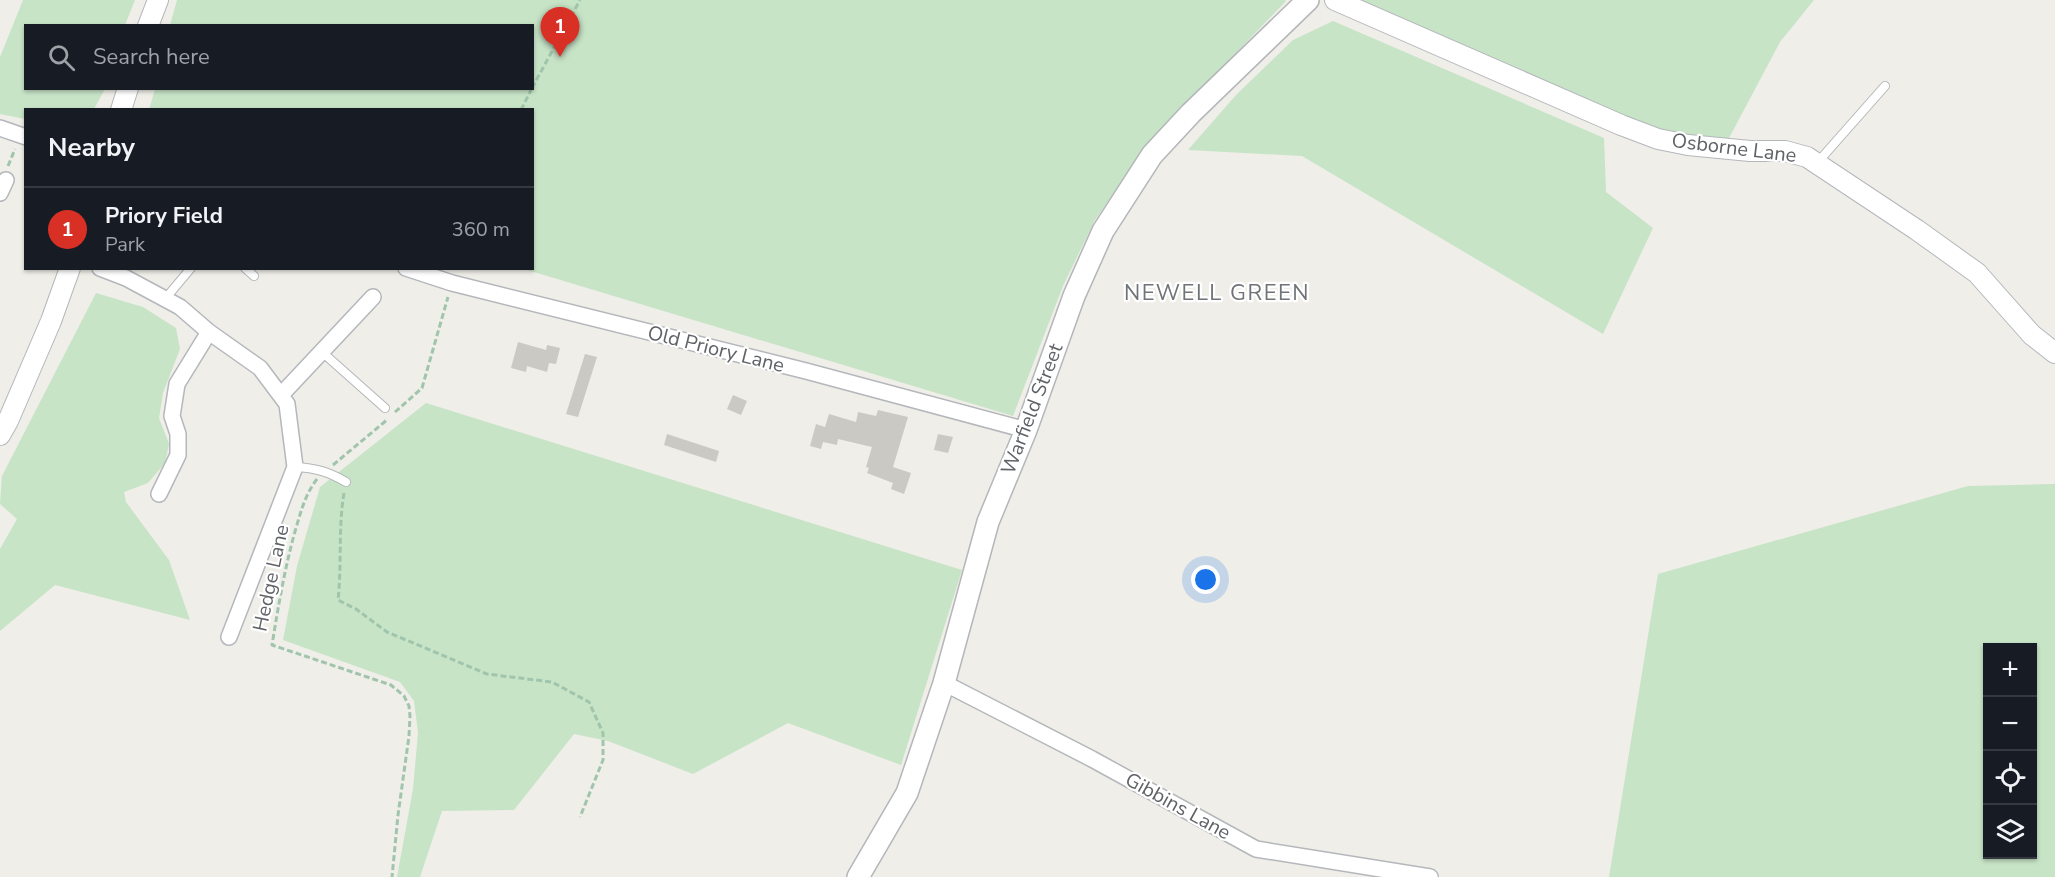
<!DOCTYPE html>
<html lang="en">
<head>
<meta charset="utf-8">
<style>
	body { margin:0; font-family:"Nunito Sans",sans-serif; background:#20242c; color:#f1f3f6 }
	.controls { position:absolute; right:18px; bottom:18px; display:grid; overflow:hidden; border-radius:0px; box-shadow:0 2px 4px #0004 }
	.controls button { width:54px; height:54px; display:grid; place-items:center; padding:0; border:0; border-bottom:2px solid #363941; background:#171b24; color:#f1f3f6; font:30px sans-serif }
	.you { position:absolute; left:1206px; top:580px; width:21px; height:21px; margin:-15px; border:4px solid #fff; border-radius:50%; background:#1a73e8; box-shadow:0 0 0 9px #1a73e833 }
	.badge { display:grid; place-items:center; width:39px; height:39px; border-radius:50%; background:#d93025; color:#fff; font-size:20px; font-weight:700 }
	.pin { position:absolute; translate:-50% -50px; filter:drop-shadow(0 2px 3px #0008) }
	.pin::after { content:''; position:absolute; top:32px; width:21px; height:18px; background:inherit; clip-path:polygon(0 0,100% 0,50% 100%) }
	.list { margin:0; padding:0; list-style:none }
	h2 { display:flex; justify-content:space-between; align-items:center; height:78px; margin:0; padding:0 24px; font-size:26px }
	h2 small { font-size:20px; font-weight:400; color:#9ea1a6 }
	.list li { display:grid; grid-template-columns:39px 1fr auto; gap:18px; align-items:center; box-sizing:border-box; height:84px; padding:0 24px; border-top:2px solid #363941 }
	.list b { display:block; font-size:22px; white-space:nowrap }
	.list p { margin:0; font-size:20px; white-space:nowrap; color:#9ea1a6 }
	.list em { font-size:20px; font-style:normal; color:#9ea1a6 }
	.icon { flex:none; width:33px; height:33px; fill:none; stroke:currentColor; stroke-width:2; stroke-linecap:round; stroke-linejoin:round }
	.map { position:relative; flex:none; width:2055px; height:877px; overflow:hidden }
	.search { position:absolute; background:#171b24; box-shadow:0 2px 4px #0004; left:24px; top:24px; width:510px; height:66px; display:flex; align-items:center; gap:15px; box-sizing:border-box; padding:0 21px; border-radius:0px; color:#9ea1a6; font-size:22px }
	.panel { position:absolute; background:#171b24; box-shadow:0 2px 4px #0004; left:24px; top:108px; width:510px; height:162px; border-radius:0px }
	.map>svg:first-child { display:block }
	.green { fill:#c7e4c7; fill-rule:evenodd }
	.building { fill:#cbc9c4 }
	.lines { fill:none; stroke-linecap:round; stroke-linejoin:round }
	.service-casing { stroke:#b4b7bb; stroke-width:10 }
	.minor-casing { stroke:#b4b7bb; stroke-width:18 }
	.tertiary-casing { stroke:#b4b7bb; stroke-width:22 }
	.secondary-casing { stroke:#b4b6ba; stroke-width:24 }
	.path { stroke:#a0c5ac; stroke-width:3; stroke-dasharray:6 3; stroke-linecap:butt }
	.service { stroke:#fff; stroke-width:8 }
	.minor { stroke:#fff; stroke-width:15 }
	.tertiary { stroke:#fff; stroke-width:20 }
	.secondary { stroke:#fff; stroke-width:21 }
	.labels { text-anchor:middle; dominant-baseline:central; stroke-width:4.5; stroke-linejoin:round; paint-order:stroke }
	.street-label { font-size:20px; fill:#5f6266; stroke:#fff }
	.quarter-label { font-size:22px; letter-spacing:1.5px; fill:#707478; stroke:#fff }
</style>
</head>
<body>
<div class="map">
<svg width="2055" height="877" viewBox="0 0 2055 877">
	<rect width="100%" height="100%" fill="#efeee8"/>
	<path class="green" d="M23,0H135L125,25L26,26V88L105,89L94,109L26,110L25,119L0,114V57Z
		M177,0H1285L1286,1L1145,148L1095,220L1063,286L1013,416L524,269L532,268V110H149L155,89L532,88V26L170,25Z
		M1357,0H1814L1780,42L1720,155L1609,115Z
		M1333,21L1604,138L1606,192L1653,228L1603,334L1302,156L1188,150L1236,95L1293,40Z
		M96,293L143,307L176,328L180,349L163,393L159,418L169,444L165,463L148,483L124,492L126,502L169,560L190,620L55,585L0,631V549L17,519L0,504L2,476Z
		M426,403L962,570L901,765L788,723L693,774L608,741L574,734L514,810L442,811L420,877H397L413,789L418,733L414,701L400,682L283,640L297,566L320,487Z
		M2055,484V877H1609L1658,574L1968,486ZM1988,648H2032V854H1988Z"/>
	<path class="building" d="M518,342L546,350L547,345L560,348L556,364L549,363L547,372L527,366L526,372L511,368Z
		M585,354L597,357L578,417L566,414Z
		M733,395L747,401L741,415L727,409Z
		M878,410L908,417L893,467L911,473L904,494L891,489L893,483L867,473L869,468L866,467L872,447L838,439L837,445L823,442L821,449L810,446L816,424L825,427L829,414L856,422L858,412L876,416Z
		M667,434L719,451L716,462L664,445Z
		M938,434L953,437L948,453L934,450Z"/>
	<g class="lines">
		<defs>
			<path id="service" d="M1817,163L1885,86
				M245,268L254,276
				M165,299L191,268
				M322,352L385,408
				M295,467C316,468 329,472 346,482"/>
			<path id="minor" d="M0,128L26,137
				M0,193L6,180
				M100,268L126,278L180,307L209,332L260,368L287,404L295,467L229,637
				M406,268L452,283L806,371L1026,430
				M281,395L373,297
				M159,494L178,455V434L172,416L177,384L209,332
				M944,683L1092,759L1256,849L1430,877"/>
			<path id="tertiary" d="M1335,0L1621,125L1658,139L1688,145L1750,151H1785L1807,157L1917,230L1977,273L2032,335L2055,353
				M148,26L158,0
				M121,110L128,88
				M0,435L8,421L51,321L70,268"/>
			<path id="secondary" d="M858,877L907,793L944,683L988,522L1026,430L1074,296L1103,231L1152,155L1191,113L1308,0"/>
		</defs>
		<use href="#service" class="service-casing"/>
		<use href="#minor" class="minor-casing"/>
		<use href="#tertiary" class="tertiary-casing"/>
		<use href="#secondary" class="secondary-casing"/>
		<path class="path" d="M532,88L580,0
			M521,110L532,88
			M8,166L15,149
			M395,412L422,388L448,297
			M333,465L388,419
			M317,479C304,496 300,515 294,535C284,572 278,608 272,645L391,685L404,696L409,706L410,716L409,736L398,815L392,877
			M344,493C338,528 342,564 338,600L356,609L387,632L487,674L552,682L589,702L603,733V760L580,817"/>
		<use href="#service" class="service"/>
		<use href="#minor" class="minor"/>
		<use href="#tertiary" class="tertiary"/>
		<use href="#secondary" class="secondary"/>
	</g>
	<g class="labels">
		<g class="street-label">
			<text transform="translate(1734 148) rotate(7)">Osborne Lane</text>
			<text transform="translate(716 349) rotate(14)">Old Priory Lane</text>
			<text transform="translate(1032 409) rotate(-69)">Warfield Street</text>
			<text transform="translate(271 578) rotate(-78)">Hedge Lane</text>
			<text transform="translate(1178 806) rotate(29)">Gibbins Lane</text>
		</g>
		<g class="quarter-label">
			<text x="1217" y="293">NEWELL GREEN</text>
		</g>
	</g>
</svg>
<div class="controls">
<button>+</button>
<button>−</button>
<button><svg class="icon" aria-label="locate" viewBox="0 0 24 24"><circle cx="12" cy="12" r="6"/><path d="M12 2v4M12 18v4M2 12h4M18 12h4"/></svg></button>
<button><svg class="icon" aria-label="layers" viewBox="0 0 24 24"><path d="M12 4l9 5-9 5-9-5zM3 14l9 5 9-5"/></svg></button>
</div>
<div class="you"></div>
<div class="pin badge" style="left:560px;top:57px">1</div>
<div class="search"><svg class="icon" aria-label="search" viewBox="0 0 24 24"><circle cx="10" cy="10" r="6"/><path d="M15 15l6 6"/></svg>Search here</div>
<section class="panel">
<h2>Nearby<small></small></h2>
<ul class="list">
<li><span class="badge">1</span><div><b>Priory Field</b><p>Park</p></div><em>360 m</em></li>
</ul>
</section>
</div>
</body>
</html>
